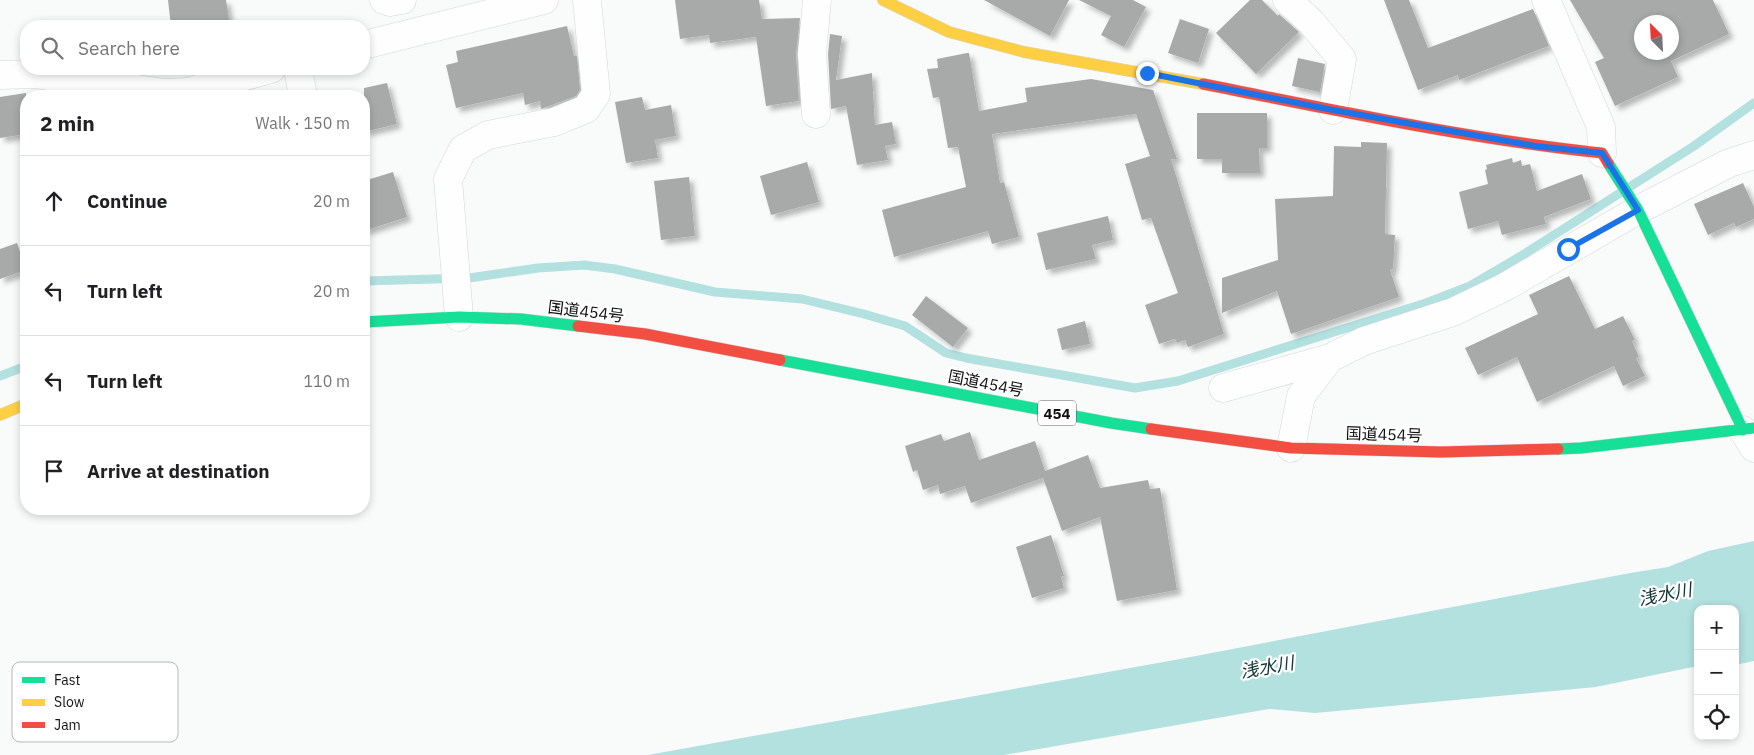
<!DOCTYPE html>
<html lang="en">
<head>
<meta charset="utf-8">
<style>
	body { margin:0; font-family:"IBM Plex Sans","Noto Sans JP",sans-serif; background:#f6f6f6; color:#202124 }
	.controls { position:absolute; right:15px; bottom:15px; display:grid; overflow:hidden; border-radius:10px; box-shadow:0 2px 8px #0003 }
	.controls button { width:45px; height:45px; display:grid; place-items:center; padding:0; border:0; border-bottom:1px solid #e0e0e0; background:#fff; color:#202124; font:25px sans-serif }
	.compass { position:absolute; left:1634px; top:15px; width:45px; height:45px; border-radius:50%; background:#fff; box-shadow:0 2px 8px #0003; rotate:336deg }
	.stop { position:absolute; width:15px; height:15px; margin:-11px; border:4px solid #1a73e8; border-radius:50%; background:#fff }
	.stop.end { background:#1a73e8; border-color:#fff; box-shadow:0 1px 5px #0008 }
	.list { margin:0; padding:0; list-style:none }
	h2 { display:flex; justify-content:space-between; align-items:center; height:65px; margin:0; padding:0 20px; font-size:21px }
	h2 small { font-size:16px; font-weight:400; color:#757577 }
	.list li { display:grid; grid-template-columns:32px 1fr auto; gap:15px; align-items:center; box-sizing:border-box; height:90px; padding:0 20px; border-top:1px solid #e0e0e0 }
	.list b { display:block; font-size:19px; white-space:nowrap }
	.list em { font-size:16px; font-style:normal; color:#757577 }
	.icon { flex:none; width:28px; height:28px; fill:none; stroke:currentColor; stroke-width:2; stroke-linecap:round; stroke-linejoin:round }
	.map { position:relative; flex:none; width:1754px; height:755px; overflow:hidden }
	.search { position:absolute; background:#fff; box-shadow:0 2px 8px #0003; left:20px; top:20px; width:350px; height:55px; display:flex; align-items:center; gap:12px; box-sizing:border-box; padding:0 18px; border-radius:20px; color:#757577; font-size:19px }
	.panel { position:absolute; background:#fff; box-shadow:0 2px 8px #0003; left:20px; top:90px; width:350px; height:425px; border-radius:20px }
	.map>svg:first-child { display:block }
	.water { fill:#b2e1e0 }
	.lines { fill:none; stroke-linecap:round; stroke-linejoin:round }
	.stream { stroke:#b2e1e0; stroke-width:9 }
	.building { fill:#a8aaaa; fill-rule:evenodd; filter:url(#shadow) }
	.street-casing { stroke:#d4d6d6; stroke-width:29 }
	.fast-casing { stroke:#d4d6d6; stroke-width:12 }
	.slow-casing { stroke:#d4d6d6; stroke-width:12 }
	.jam-casing { stroke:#d4d6d6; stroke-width:12 }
	.street { stroke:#fefefe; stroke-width:28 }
	.fast { stroke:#16e098; stroke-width:11 }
	.slow { stroke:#ffcf43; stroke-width:11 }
	.jam { stroke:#f24e42; stroke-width:11 }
	.route { stroke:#1a73e8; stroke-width:6 }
	.labels { text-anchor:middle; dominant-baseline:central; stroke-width:4.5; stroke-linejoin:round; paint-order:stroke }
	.shield { fill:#fff; stroke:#585858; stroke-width:1 }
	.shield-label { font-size:15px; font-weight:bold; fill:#101111 }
	.street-label { font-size:16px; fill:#101111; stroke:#fff }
	.water-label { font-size:18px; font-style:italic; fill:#133534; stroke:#fff }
	.key { fill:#fff; stroke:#b7b8b8; stroke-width:1 }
	.key-label { font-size:14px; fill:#101111 }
</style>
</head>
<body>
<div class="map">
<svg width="1754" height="755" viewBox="0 0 1754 755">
	<defs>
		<filter id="shadow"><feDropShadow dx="4.5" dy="4.5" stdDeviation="2.5" flood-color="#0004"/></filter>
	</defs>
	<rect width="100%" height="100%" fill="#f9fbfb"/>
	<path class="water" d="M1754,541V661L1735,665V609H1698V666L1596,687L1315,713L1269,709L1004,755H648L1180,659L1630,573L1668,567L1708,551Z"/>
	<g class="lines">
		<path class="stream" d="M364,281L469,278L538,268L584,265L615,269L715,292L802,299L864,314L905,326L946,353L966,358L1135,388L1178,381L1426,303L1470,286L1521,256L1694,146L1754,103
			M0,376L26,366"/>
	</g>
	<path class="building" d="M168,0H226L230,26H171Z
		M675,0H759L762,19L800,18L796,55L799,101L766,106L756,37L710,43L709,35L680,39Z
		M984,0H1069L1050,36Z
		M1079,0H1133L1146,7L1124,47L1101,35L1111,16Z
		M1250,0H1262L1278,16L1279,14L1299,32L1256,74L1216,33Z
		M1384,0H1409L1428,48L1533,9L1549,46L1459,80L1458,75L1418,90Z
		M1570,0H1713L1729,34L1671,61L1678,77L1615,106L1595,62L1604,58ZM1642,22H1672V52H1642Z
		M1180,19L1209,29L1198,63L1168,53Z
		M567,26L574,56H577L580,90L576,96L541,109L540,101L525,105L523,93L456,108L446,65L458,62L456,51Z
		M830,34L842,36L836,80L872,73L875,125L892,122L896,144L885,146L888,160L857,165L846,106L831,109L828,54Z
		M967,53H969L979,111L1027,102L1025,88L1091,79L1153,90L1177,159H1171L1224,334L1188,347L1185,340L1177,343L1175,339L1159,344L1145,305L1178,293L1151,218L1142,220L1125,164L1150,156L1136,114L992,134L1000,183L1004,182L1019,237L992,244L988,231L894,257L882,210L966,187L958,147L948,148L939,97L933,98L927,69L938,68L937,59Z
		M1298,58L1325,64L1320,92L1292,86Z
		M387,83L397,124L364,132V88Z
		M26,93V134L0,138V97Z
		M642,97L645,110L671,105L676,136L655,140L658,158L626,163L615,102Z
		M1197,113H1267V148H1259L1260,173H1222V159H1197Z
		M1361,142L1387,143L1385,234L1395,235L1393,269L1390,270L1399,297L1291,334L1277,291L1222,313V278L1278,260L1275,199L1333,196L1334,146L1361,147Z
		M1512,158L1513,163L1521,160L1522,166L1530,164L1537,191L1582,174L1591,199L1544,217L1546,224L1502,235L1498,221L1468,229L1459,192L1488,184L1485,170L1487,169L1486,165Z
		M807,162L819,202L771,215L760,176Z
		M393,172L407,217L364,231V181Z
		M689,177L695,236L661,240L654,181Z
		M1743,183L1754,207V219L1736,227L1734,223L1708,235L1694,204Z
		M1108,216L1113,240L1092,245L1096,259L1046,270L1037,233Z
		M17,243L26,270L0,279V249Z
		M1569,276L1595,329L1623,316L1635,340L1632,341L1639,357L1636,358L1645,376L1623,386L1614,366L1537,402L1517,357L1478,375L1465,348L1538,314L1529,295Z
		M926,296L968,328L953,347L912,315Z
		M1085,321L1090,344L1062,350L1057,329Z
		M970,432L979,460L1035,441L1045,471L1088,455L1100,488L1148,480L1150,489L1160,488L1177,590L1117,601L1100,517L1062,531L1043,478L971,503L965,486L940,494L938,485L923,490L917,470L913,472L905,446L941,434L944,441Z
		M1051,535L1064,576L1061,577L1064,588L1032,598L1016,547Z"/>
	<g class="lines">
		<defs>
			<path id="street" d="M384,0L390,2L402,0
				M1287,0L1311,22L1342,59L1333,110
				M1546,0L1601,127L1602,153
				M364,45L544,0
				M298,69L303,96
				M0,75L34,74L165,93L187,92L271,69
				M816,114L812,54L817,0
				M459,317L448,179L463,149L488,135L554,122L586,109L596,94L587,0
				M1223,388L1330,358
				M1743,430L1754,448
				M1291,448L1301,396L1330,358L1364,341L1453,312L1503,288L1638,210L1729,163L1754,155"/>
			<path id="fast" d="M1608,163L1638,210L1743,430
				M364,322L459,317L521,319L578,326
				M780,360L1111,423L1151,429
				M1558,449L1581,448L1754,428"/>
			<path id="slow" d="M883,0L949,32L1024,52L1203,84
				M0,415L26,404"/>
			<path id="jam" d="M1203,84C1335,110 1468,139 1602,153L1608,163
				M578,326L645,334L780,360
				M1151,429L1291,448L1441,452L1558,449"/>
		</defs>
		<use href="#street" class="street-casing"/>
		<use href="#fast" class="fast-casing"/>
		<use href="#slow" class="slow-casing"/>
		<use href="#jam" class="jam-casing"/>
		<use href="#street" class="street"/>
		<use href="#fast" class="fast"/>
		<use href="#slow" class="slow"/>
		<use href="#jam" class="jam"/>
	</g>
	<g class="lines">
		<path class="route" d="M1147,73L1333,110L1535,146L1602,153L1638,210L1568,249"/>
	</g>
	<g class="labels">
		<rect class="shield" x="1038" y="400.5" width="38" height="25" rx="4"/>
		<g class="shield-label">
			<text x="1057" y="413">454</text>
		</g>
		<g class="street-label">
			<text transform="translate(586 311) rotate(7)">国道454号</text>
			<text transform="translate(986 383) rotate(11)">国道454号</text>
			<text transform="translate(1384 434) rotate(2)">国道454号</text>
		</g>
		<g class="water-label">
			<text transform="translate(1665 594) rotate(-11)">浅水川</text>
			<text transform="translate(1267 667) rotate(-10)">浅水川</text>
		</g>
	</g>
	<rect x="12" y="662" width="166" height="80" rx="8" class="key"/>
	<rect x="22" y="677" width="23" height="6" fill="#16e098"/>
	<rect x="22" y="699" width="23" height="7" fill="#ffcf43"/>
	<rect x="22" y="722" width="23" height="6" fill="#f24e42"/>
	<g class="key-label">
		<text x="54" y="685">Fast</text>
		<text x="54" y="707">Slow</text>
		<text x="54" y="730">Jam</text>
	</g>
</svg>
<div class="controls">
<button>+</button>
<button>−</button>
<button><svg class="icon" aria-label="locate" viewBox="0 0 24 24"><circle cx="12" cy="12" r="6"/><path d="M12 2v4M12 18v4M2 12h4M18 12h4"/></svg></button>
</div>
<svg class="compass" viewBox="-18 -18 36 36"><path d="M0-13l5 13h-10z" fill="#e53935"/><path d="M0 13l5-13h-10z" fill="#757577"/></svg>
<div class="stop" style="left:1568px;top:249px"></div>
<div class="stop end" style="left:1147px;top:73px"></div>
<div class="search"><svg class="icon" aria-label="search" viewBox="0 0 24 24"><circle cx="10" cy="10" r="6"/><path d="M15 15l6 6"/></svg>Search here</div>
<section class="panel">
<h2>2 min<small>Walk · 150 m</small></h2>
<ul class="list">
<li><svg class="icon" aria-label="ahead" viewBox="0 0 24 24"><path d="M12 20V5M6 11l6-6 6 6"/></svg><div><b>Continue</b></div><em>20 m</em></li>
<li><svg class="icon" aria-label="left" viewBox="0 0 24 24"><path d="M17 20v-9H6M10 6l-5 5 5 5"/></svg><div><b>Turn left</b></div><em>20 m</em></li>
<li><svg class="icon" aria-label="left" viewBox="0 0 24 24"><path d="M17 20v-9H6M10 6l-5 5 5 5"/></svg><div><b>Turn left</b></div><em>110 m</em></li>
<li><svg class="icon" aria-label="arrive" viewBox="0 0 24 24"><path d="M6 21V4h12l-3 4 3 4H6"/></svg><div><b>Arrive at destination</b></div></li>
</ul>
</section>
</div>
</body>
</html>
